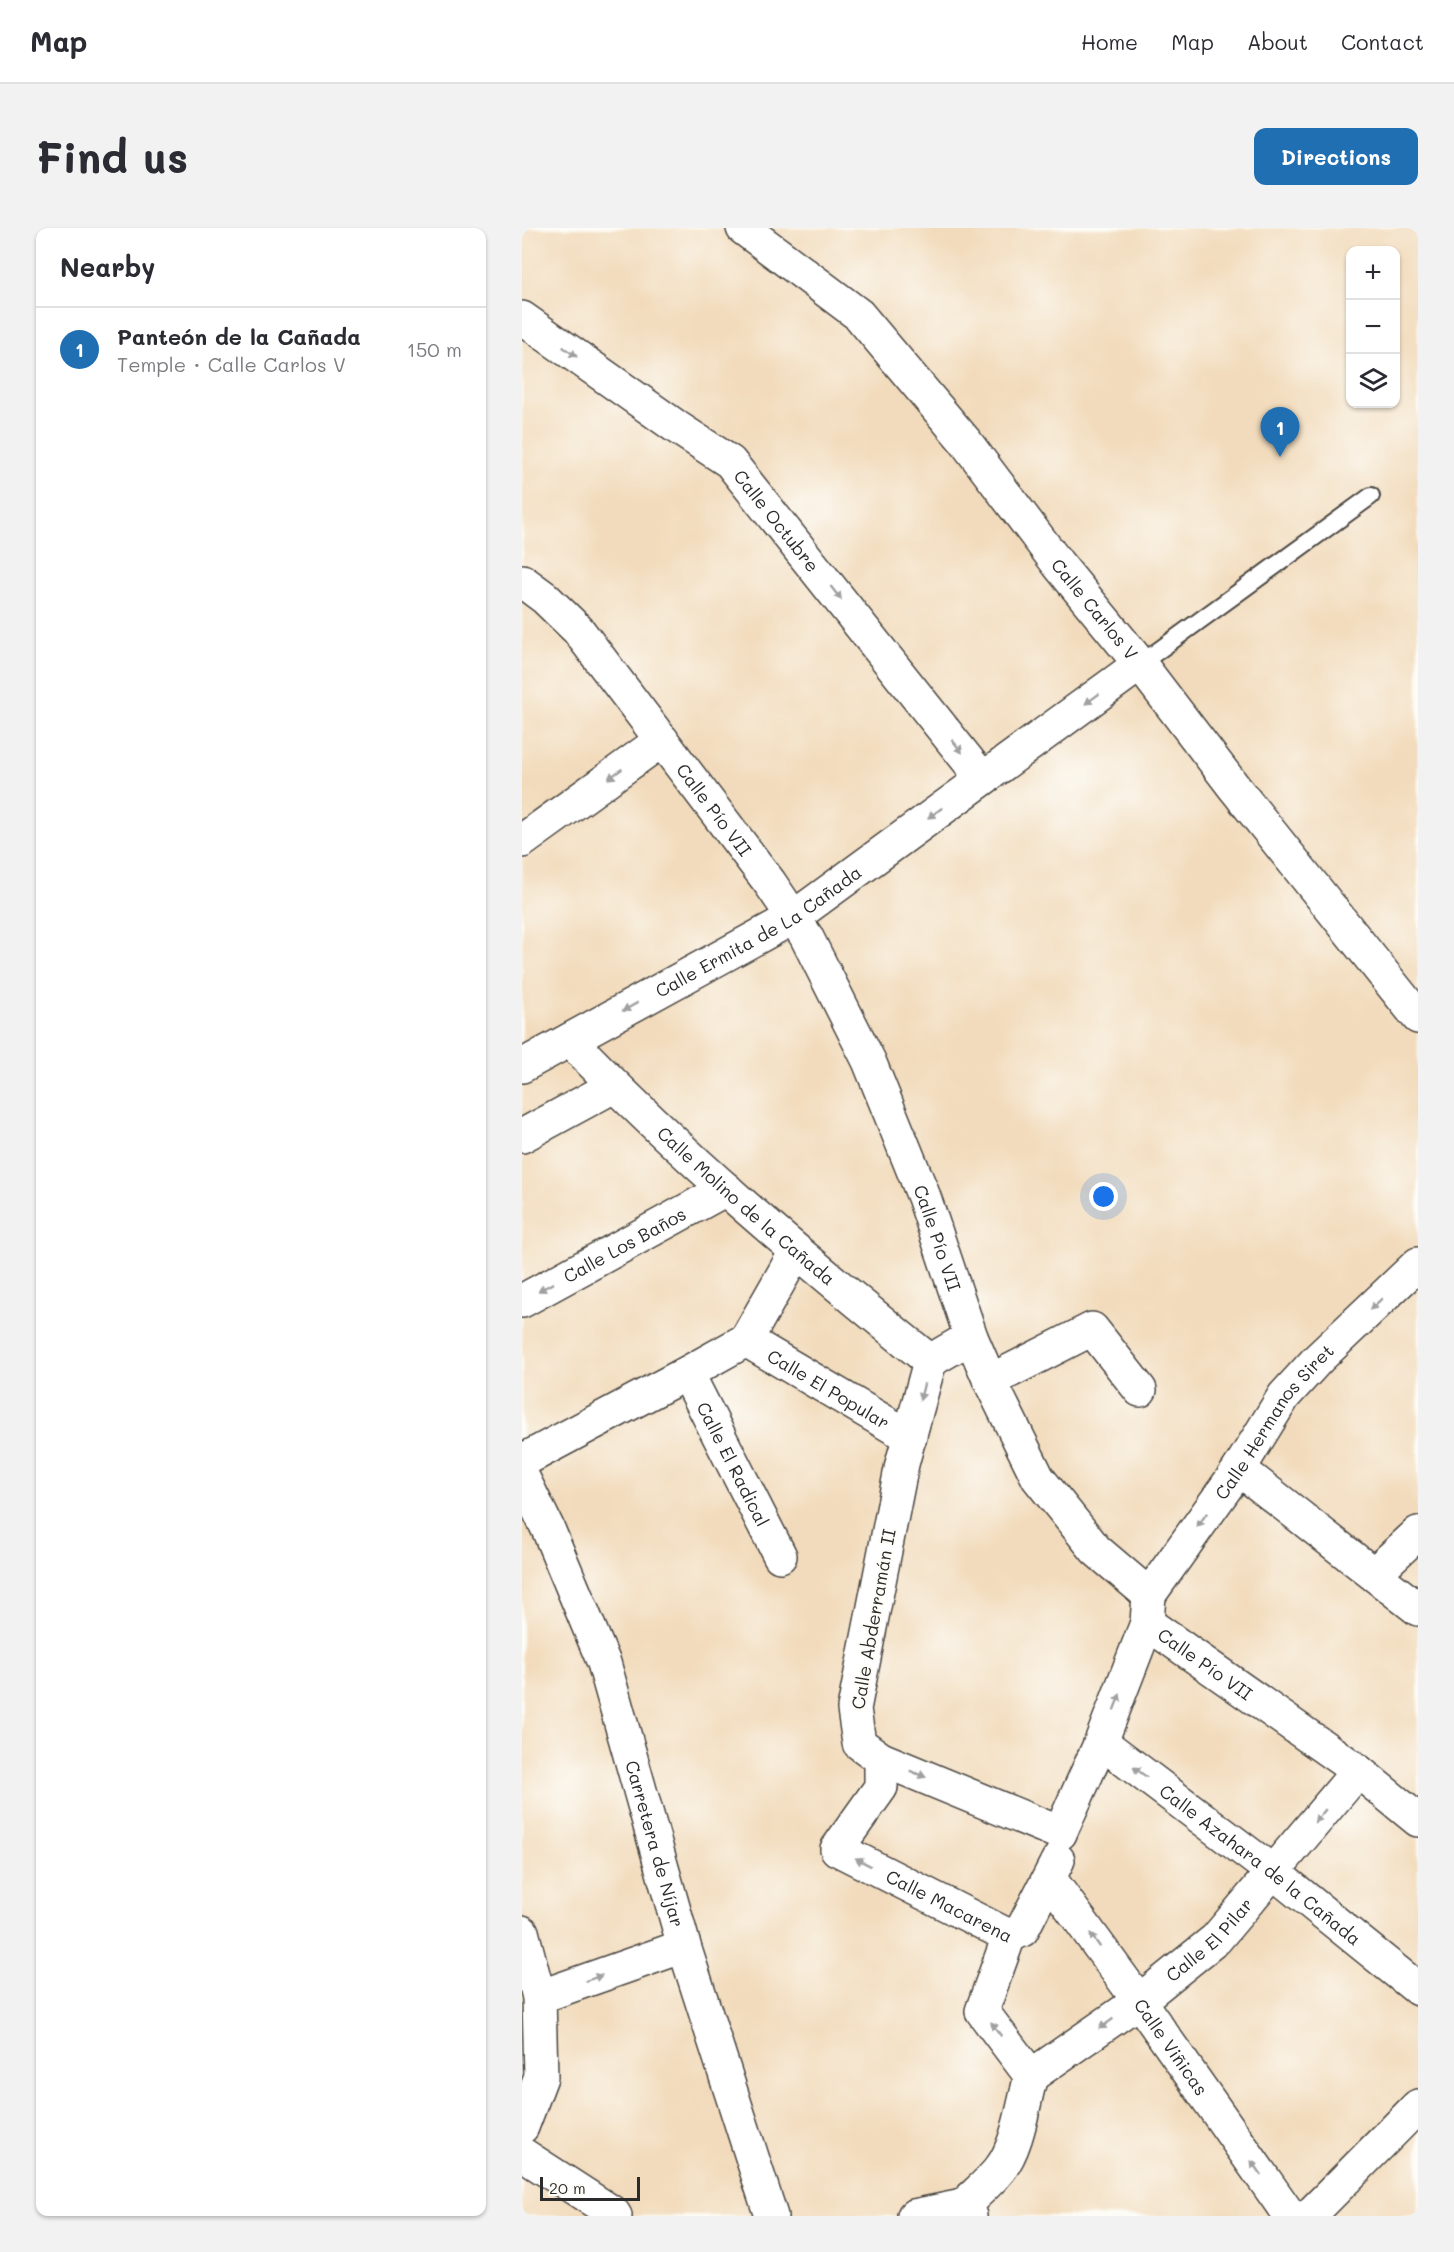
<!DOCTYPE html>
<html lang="en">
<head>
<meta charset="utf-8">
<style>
	body { margin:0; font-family:Mali,sans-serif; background:#f2f2f3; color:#2b2b33 }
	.controls { position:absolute; right:18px; top:18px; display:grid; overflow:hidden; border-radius:12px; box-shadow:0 2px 4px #0004 }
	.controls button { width:54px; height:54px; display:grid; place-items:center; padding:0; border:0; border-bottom:2px solid #e1e1e2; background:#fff; color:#2b2b33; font:30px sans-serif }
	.scale { position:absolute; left:18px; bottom:15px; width:100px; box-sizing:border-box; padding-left:6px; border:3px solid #2b2b2b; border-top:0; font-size:16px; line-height:21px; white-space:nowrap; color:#2b2b2b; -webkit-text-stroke:4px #fdfcf7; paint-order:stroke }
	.you { position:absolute; left:582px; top:969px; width:21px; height:21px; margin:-15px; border:4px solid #fff; border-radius:50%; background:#1a73e8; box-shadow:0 0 0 9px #1a73e833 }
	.badge { display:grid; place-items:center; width:39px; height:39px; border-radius:50%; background:#1f6fb2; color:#fff; font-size:20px; font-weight:700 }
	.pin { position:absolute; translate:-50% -50px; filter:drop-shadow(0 2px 3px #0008) }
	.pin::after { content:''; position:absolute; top:32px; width:21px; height:18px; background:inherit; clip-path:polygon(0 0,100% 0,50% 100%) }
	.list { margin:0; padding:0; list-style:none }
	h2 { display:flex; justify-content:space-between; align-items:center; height:78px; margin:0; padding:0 24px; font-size:26px }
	h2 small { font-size:20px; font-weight:400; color:#7c7c81 }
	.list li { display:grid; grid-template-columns:39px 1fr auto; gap:18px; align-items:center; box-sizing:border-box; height:84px; padding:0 24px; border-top:2px solid #e1e1e2 }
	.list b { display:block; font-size:22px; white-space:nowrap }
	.list p { margin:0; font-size:20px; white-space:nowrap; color:#7c7c81 }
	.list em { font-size:20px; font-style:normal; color:#7c7c81 }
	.icon { flex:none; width:33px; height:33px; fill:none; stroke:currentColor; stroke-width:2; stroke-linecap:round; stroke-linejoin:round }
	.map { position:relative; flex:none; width:896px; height:1988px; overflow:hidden; border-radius:12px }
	header { display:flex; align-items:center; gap:36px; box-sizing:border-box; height:84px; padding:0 30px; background:#fff; border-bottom:2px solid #e1e1e2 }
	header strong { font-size:28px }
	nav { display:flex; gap:33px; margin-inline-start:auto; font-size:21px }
	.intro { display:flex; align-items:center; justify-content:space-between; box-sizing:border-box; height:144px; padding:0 36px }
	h1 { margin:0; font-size:42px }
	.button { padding:15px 27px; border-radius:12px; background:#1f6fb2; color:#fff; font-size:21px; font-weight:700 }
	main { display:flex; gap:36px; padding:0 36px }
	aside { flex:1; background:#fff; border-radius:12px; box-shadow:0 2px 4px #0004 }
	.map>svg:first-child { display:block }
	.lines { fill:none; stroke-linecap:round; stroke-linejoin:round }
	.lane-casing { stroke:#494541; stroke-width:20 }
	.street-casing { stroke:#494541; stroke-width:36 }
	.primary-casing { stroke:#494541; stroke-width:36 }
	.lane { stroke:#fff; stroke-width:16 }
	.street { stroke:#fff; stroke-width:33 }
	.primary { stroke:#fff; stroke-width:33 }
	.oneway { fill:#a0a0a0 }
	.labels { text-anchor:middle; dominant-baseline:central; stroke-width:4.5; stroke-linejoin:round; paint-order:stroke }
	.street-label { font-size:18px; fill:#2b2b2b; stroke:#fdfcf7 }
</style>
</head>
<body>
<header>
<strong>Map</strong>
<nav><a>Home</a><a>Map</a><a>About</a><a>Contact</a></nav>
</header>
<div class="intro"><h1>Find us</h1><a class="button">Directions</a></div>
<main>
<aside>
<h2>Nearby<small></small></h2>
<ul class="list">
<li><span class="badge">1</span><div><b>Panteón de la Cañada</b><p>Temple · Calle Carlos V</p></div><em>150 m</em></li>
</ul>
</aside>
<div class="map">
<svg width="896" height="1988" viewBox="0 0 896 1988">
	<rect width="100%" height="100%" fill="#fdfcf7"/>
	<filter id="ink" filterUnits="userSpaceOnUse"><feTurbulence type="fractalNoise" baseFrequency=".0167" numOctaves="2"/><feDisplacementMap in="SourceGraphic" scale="12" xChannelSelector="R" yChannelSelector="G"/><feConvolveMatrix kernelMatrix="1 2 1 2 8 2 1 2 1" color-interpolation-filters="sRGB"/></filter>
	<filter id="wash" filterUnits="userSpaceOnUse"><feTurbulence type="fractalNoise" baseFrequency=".008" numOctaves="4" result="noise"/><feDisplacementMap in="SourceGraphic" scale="24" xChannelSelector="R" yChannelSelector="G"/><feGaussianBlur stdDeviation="1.35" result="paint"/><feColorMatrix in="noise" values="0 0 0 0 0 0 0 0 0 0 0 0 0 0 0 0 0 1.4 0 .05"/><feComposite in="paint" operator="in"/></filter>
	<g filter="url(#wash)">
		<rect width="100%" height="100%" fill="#f2dbbc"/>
	</g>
	<g filter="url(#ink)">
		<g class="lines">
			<defs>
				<path id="lane" d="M618,436L849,268"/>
				<g id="street">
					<path id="s1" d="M221,0L337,87L443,213L536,336L618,436L712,559L896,789"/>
					<path id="s2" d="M0,90L156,200L208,234L460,550"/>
					<path id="s3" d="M0,353L23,370L56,402L248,655L284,708L347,833L402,969L449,1109L468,1153L516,1250L574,1322L627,1367L625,1395L836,1543L896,1592"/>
					<path d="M0,613L140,512"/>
					<path id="s4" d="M48,812C159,928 283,1032 408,1133"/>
					<path id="s5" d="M0,838L272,689L618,436"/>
					<path d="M0,908L92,858"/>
					<path id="s6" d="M0,1073L204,961"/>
					<path d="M449,1109L408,1133L380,1236L332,1481L337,1515L359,1531L538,1605"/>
					<path id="s7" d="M224,1112L388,1209"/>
					<path id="s8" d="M165,1145L258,1328"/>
					<path d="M468,1153L570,1101L618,1162"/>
					<path d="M0,1233L165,1145L224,1112L274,1024"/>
					<path d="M717,1241L896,1381"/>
					<path d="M852,1346L896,1305"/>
					<path id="s9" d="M627,1367L717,1241L762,1168L796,1131L896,1036"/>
					<path id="s10" d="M579,1514L751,1644L896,1761"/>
					<path id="s11" d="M359,1531V1559L315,1621L487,1708"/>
					<path d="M538,1605L579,1514L625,1395"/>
					<path id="s12" d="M528,1651L617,1773L768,1988"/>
					<path d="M0,1704L17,1769L19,1849L0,1899"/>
					<path d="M487,1708L460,1783L509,1848"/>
					<path d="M487,1708L500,1702L536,1632"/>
					<path d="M17,1769L162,1718"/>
					<path id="s13" d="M509,1848L617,1773L694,1711L836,1543"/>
					<path d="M0,1926L91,1985L93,1988"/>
					<path d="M441,1978C453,1966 467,1955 478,1941C496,1919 501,1876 509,1848"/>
					<path d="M392,1988L441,1978L448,1988"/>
					<path d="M787,1988L896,1878"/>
				</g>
				<g id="primary">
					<path id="s14" d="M0,1248L26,1301L82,1435L162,1718L249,1988"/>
				</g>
			</defs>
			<use href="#lane" class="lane-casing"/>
			<use href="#street" class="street-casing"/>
			<use href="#primary" class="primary-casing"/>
			<use href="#lane" class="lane"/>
			<use href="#street" class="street"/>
			<use href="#primary" class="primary"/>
		</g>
		<defs><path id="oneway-solid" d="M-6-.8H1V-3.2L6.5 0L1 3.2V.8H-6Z" transform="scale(1.5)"/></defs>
		<g class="oneway">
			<use href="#oneway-solid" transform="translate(48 124) rotate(35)"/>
			<use href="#oneway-solid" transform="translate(314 365) rotate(52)"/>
			<use href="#oneway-solid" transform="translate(570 471) rotate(144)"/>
			<use href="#oneway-solid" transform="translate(435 518) rotate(52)"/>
			<use href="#oneway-solid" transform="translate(93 546) rotate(144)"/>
			<use href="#oneway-solid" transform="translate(413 585) rotate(144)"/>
			<use href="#oneway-solid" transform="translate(108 779) rotate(151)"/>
			<use href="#oneway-solid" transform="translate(24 1059) rotate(151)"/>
			<use href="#oneway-solid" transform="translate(854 1076) rotate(137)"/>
			<use href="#oneway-solid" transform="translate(400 1164) rotate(104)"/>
			<use href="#oneway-solid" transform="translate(680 1292) rotate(125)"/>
			<use href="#oneway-solid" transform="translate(595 1474) rotate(-69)"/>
			<use href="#oneway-solid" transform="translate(618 1544) rotate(-143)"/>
			<use href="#oneway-solid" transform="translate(396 1546) rotate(22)"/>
			<use href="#oneway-solid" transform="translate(798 1588) rotate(130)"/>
			<use href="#oneway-solid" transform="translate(341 1634) rotate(-153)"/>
			<use href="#oneway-solid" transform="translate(573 1712) rotate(-126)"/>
			<use href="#oneway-solid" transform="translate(72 1750) rotate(-19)"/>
			<use href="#oneway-solid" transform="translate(584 1796) rotate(145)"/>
			<use href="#oneway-solid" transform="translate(474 1801) rotate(-126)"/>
			<use href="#oneway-solid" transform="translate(734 1940) rotate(-125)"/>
		</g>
	</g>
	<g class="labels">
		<g class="street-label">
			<text stroke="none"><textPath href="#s2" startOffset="328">Calle Octubre</textPath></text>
			<text stroke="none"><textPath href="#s1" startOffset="522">Calle Carlos V</textPath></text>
			<text stroke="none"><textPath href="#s3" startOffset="300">Calle Pío VII</textPath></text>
			<text stroke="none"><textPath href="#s5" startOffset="272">Calle Ermita de La Cañada</textPath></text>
			<text stroke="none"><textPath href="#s4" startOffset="242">Calle Molino de la Cañada</textPath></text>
			<text stroke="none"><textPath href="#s3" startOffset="786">Calle Pío VII</textPath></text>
			<text stroke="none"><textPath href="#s6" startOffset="117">Calle Los Baños</textPath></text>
			<text stroke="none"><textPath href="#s7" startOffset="96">Calle El Popular</textPath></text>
			<text stroke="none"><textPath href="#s9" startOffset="214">Calle Hermanos Siret</textPath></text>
			<text stroke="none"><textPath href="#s8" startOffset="102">Calle El Radical</textPath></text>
			<text transform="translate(351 1391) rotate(-80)">Calle Abderramán II</text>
			<text stroke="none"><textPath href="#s3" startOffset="1308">Calle Pío VII</textPath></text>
			<text stroke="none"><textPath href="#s14" startOffset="392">Carretera de Níjar</textPath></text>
			<text stroke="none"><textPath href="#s10" startOffset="201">Calle Azahara de la Cañada</textPath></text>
			<text stroke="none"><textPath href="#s11" startOffset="230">Calle Macarena</textPath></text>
			<text stroke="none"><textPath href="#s13" startOffset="225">Calle El Pilar</textPath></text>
			<text stroke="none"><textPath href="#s12" startOffset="207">Calle Viñicas</textPath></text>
		</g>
	</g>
</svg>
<div class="controls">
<button>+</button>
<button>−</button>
<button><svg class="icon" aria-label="layers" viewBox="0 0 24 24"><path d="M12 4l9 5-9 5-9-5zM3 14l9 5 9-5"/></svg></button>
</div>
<div class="scale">20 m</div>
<div class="you"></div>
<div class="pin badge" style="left:758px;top:229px">1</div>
</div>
</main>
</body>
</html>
